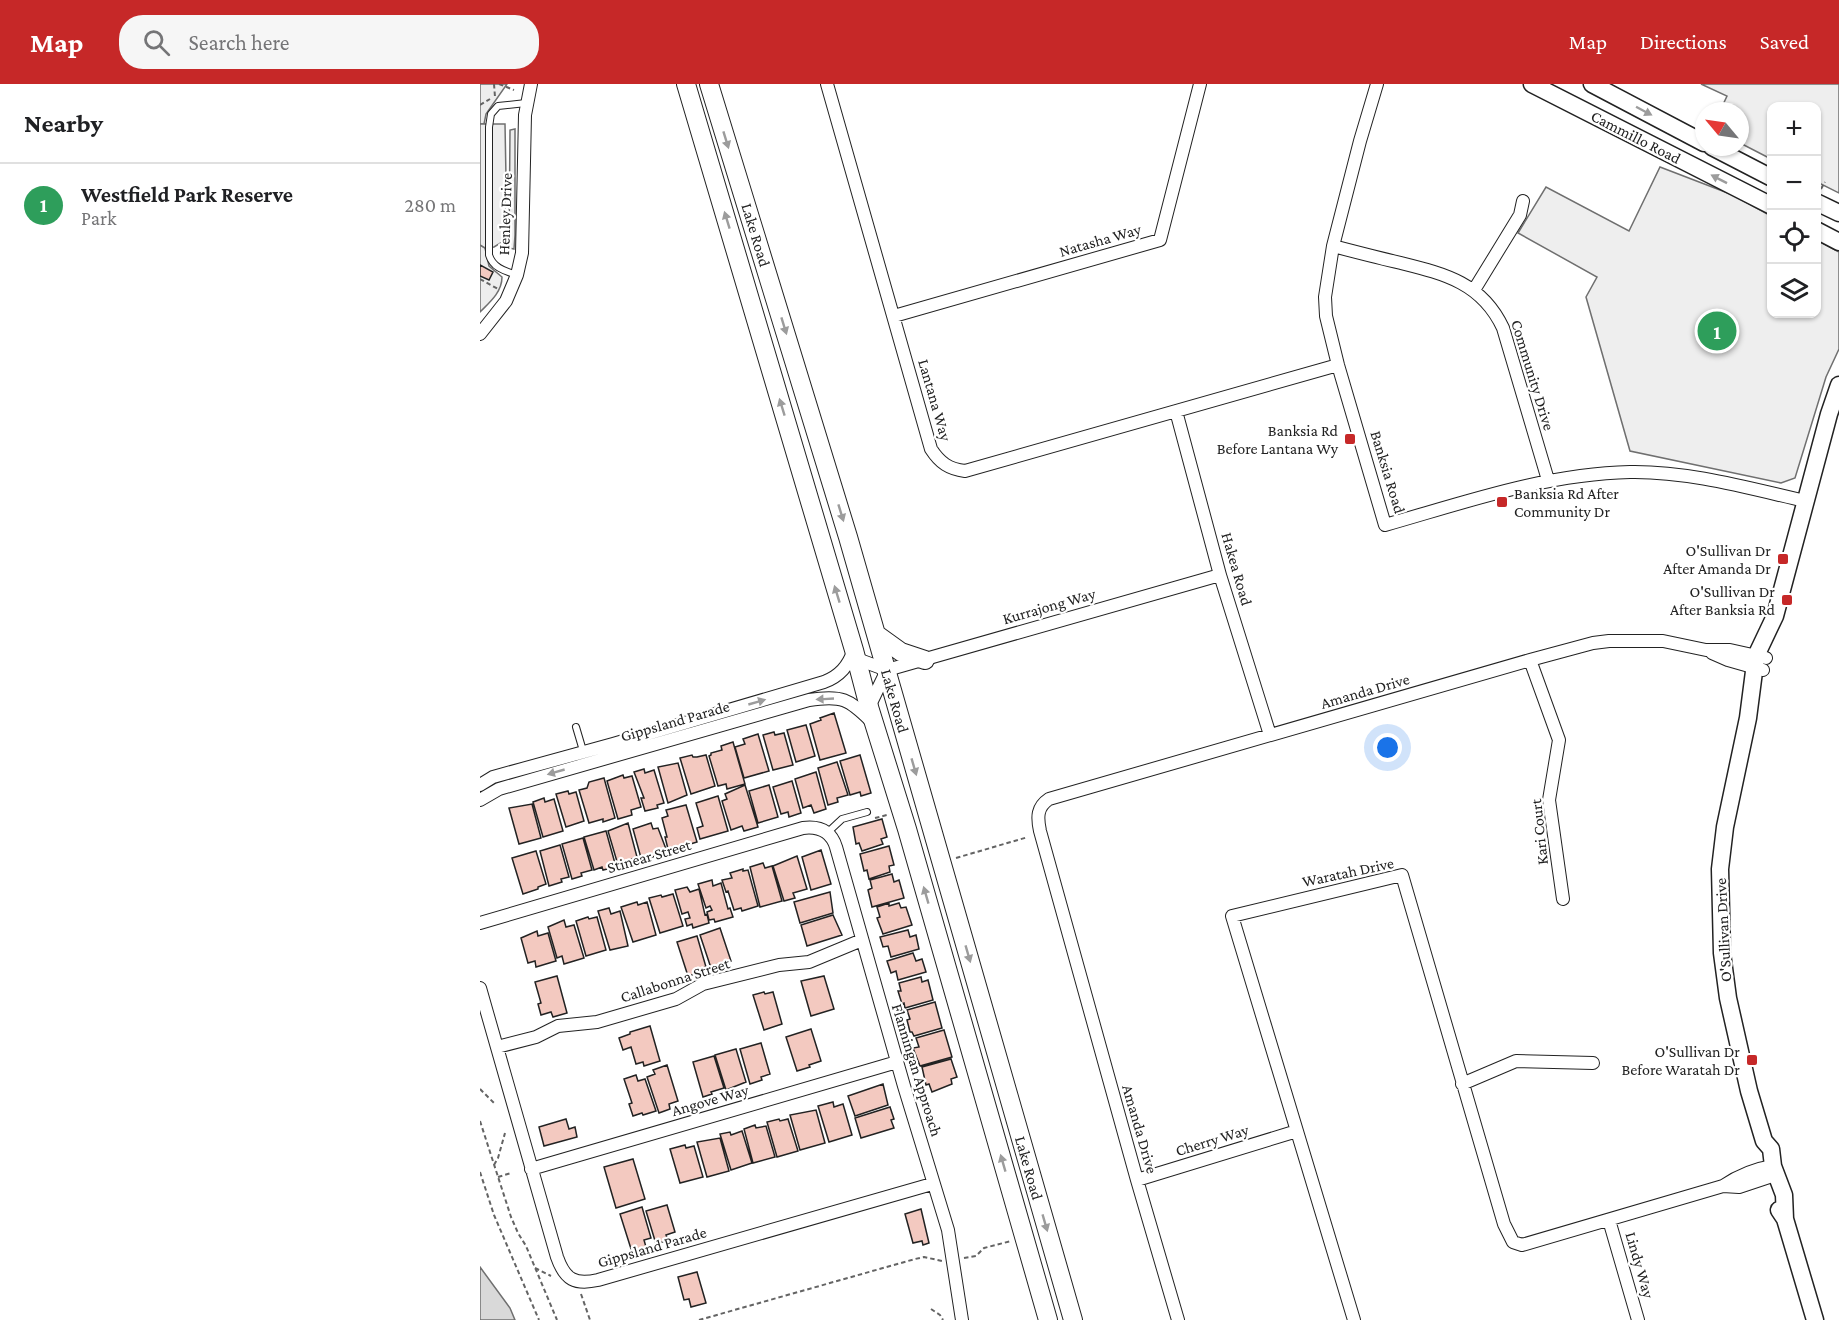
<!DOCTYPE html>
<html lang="en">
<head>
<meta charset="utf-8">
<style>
	body { margin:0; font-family:"Crimson Pro",serif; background:#f6f6f6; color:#202124 }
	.controls { position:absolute; right:18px; top:18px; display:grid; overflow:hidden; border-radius:12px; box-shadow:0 2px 4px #0004 }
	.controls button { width:54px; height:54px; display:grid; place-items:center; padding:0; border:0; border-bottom:2px solid #e0e0e0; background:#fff; color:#202124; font:30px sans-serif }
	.compass { position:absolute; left:1215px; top:18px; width:54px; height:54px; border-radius:50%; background:#fff; box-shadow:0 2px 4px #0004; rotate:299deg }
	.you { position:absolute; left:908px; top:664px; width:21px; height:21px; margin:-15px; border:4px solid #fff; border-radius:50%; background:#1a73e8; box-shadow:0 0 0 9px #1a73e833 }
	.badge { display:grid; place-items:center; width:39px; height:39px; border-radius:50%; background:#c62828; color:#fff; font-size:20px; font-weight:700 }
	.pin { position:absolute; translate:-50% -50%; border:3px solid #fff; box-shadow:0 2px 6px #0006 }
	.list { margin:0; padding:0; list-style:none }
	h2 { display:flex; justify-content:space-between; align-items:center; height:78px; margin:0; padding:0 24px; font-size:26px }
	h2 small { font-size:20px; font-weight:400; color:#757577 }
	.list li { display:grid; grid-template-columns:39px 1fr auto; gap:18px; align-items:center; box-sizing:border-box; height:84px; padding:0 24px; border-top:2px solid #e0e0e0 }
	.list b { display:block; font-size:22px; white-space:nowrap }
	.list p { margin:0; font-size:20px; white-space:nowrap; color:#757577 }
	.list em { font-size:20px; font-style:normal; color:#757577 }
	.icon { flex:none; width:33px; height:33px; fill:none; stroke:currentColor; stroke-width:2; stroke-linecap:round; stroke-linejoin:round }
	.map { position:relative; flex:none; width:1359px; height:1236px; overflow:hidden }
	header { display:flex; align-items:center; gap:36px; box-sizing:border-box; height:84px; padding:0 30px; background:#c62828; color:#fff }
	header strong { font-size:28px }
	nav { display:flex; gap:33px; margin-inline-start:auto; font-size:21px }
	.search { width:420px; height:54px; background:#f6f6f6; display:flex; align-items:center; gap:15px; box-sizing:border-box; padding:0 21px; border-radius:24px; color:#757577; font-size:22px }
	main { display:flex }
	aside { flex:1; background:#fff }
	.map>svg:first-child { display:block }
	.green { fill:#eee; stroke:#6f6f6f; stroke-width:1.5 }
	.parking { fill:#ededed; stroke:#6f6f6f; stroke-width:1.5 }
	.water { fill:#d9d9d9; stroke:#6f6f6f; stroke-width:1.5 }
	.building { fill:#f3c9c0; stroke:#222; stroke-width:1.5 }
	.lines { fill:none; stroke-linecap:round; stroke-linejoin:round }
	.lane-casing { stroke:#222; stroke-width:8 }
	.street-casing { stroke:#222; stroke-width:14 }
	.secondary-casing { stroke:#222; stroke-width:19 }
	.primary-casing { stroke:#222; stroke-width:20 }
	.path { stroke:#646464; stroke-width:2; stroke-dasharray:4.5 3; stroke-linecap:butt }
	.lane { stroke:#fff; stroke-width:6 }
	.street { stroke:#fff; stroke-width:12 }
	.secondary { stroke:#fff; stroke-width:16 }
	.primary { stroke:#fff; stroke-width:18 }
	.oneway { fill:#9c9c9c }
	.poi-dot { fill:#c62828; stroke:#fff; stroke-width:2 }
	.labels { text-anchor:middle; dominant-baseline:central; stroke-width:4.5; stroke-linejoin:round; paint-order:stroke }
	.street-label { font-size:16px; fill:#222; stroke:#fff }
	.poi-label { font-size:16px; fill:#222; stroke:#fff; text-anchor:end }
</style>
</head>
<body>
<header>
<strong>Map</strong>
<div class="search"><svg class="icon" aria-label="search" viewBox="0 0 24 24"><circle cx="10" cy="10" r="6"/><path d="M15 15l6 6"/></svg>Search here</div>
<nav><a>Map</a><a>Directions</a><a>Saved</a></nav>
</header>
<main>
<aside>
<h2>Nearby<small></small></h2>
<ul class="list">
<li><span class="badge" style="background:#2e9e5b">1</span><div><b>Westfield Park Reserve</b><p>Park</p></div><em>280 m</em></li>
</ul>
</aside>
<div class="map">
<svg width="1359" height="1236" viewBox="0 0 1359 1236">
	<rect width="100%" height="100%" fill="#fff"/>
	<path class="green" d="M0,0H27L6,30L4,40H0Z
		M1221,0H1359V109L1337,98L1336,22H1292L1291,75L1260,59V27H1240L1247,12Z
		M1180,83L1253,111L1291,132L1292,230H1336L1337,156L1359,168V265L1346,293L1315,394L1301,399L1150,367L1106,213L1117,193L1038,149L1066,103L1149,147Z
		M0,161L5,164L9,182L22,193C22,208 10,218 0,228Z"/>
	<path class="parking" d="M0,40H25L26,94L24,157L14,163L5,164L0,161Z
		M35,45V151L34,165L29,164L30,46Z"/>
	<path class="water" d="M0,1183L30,1224L35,1236H0Z"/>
	<path class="building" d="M0,181L13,188L9,196L0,192Z
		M354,629L366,669L340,676L330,640L341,636L340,634Z
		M326,641L335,672L316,678L307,646Z
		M294,648L295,651L304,649L313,681L293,686L283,651Z
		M278,650L289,687L264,694L255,663L265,660L263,655Z
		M253,658L265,700L247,705L246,700L238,702L229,672L231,671V669L242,666L241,662Z
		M212,671L213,673H217L226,671L235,702L211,710L200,674Z
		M380,671L391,709L381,712L380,708L370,711L360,677Z
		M357,678L368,711L357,714L358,718L348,721L338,684Z
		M198,679L207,711L188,719L178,683Z
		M164,685L165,689L174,686L184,719L177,721L178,724L165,727L161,714H164L154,688Z
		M336,688L346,725L334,729L331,721L323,724L315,695Z
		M143,691L144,694L152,692L161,723L151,726L152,731L138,735L127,697Z
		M124,694L135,734L123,738V735L109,739L99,706L107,704L109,698Z
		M312,697L321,729L309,733L308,728L301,730L293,703Z
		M265,701L278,743L264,747L262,742L251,746L242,717L247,715L245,710Z
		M289,701L298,733L278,739L269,707Z
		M88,707L89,710L96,708L104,737L86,743L76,710Z
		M238,712L248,747L220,755L217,744L223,742L216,719Z
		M64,714L65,718L74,715L83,747L63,753L53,718Z
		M52,720L61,754L39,760L29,724Z
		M206,721L217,758L197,764L196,762L188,765L185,753H187L182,734L188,732L186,726Z
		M402,735L407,753L401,755L403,760L382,767L379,759L376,760L373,743Z
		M148,739L157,773L138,781L128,747Z
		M171,739L173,745L178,744L186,765L178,767L179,771L166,775L165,772L161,774L153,745Z
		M126,747L136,783L123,786L122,783L114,786L104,753Z
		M103,754L112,786L101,789L102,792L92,795L82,760Z
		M80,761L89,793L81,795L82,798L69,802L60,767Z
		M409,762L414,781L409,782L410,788L389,795L387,786L384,787L380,770Z
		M341,766L351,800L331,806L322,773Z
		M56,767L66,800L58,803V805L43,810L32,774Z
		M317,772L327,805L313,809L315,814L304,817L293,782Z
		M283,779L285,784L292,782L302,817L280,823L270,783Z
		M263,785V787L268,786L278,822L262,827L261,824L254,826L248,807L246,808L242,796L252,794L250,789Z
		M412,790L414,798L419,796L424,814L392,823L388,806L392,804L390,796Z
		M232,796L233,802L241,799L248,825L250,824L253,833L235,838L234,835L229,836L227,828L232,826L230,822L226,824L218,800Z
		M207,803L210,808L219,805L225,831L227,830L229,839L213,844L212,840L207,842L205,835L210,834L208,828L202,830L195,806Z
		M350,808L353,829L320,839L314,818Z
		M193,810L203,842L180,849L169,814L181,811L182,813Z
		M157,818L158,821L167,818L176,851L153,858L141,823Z
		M409,819V822L419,819L421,824L426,823L432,841L403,850L397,834L400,833L397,823Z
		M129,824L131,830L140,827L148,862L130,866L118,827Z
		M353,831L362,851L327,862L321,841Z
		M108,833L109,835L117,833L126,866L106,872L96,837Z
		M84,836L86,843L94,841L104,874L84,880L82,872L77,874L68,843Z
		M240,844L251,877L231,884L220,851Z
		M428,846L430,853L436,851L439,865L411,873L408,862L403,863L400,853Z
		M57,847L58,852L68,849L76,877L56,883L55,877L48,879L41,854Z
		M217,852L226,883L217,886L218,889L208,892L197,858Z
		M433,869L436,877L442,875L446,888L418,896L416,887L411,889L407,877Z
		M77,892L87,929L73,933L71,928L61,931L58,920L61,919L55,898Z
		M344,892L354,925L331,932L321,897Z
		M441,893L442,898L448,896L453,916L425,924L424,919L422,920L418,907H421L419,899Z
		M284,908L285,910L293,908L302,940L284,946L273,911Z
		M455,918L462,944L434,952L432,948H430L427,936L430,935L427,926Z
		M170,942L180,977L164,982L163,978L156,980L151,963L143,966L139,954L150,950V948Z
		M331,945L341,977L329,981L330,983L317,987L306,953Z
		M464,946L472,973L440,982L433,964L439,963L436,954Z
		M281,959L290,990L281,993L282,996L270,1000L260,965Z
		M256,965L266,998L246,1006L235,971Z
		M234,972L244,1004L231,1008L232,1010L223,1013L213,978Z
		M471,975L477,993L471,995L472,1000L452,1008L449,1000L446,1001L442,983Z
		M187,981L198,1017L189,1020L190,1025L179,1029L167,993L175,990L173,986Z
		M156,991L158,997L165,995L176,1027L163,1031L162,1029L153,1032L149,1020L152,1019L144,995Z
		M403,1000L408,1021L375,1032L368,1012Z
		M353,1018L354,1023L363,1020L372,1051L349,1058L338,1022Z
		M410,1023L414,1035L411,1036L414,1044L381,1054L375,1034Z
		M336,1026L345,1059L320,1066L310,1031Z
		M86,1035L89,1045L95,1043L97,1053L64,1062L59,1043Z
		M299,1035L300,1037L308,1035L318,1067L297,1073L287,1038Z
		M275,1041L276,1044L286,1042L295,1073L273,1079L264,1045Z
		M262,1047L272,1079L251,1086L240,1050L250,1048L251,1051Z
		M240,1054L249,1087L227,1093L217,1058Z
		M205,1061L206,1064L214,1062L223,1093L200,1099L190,1065Z
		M153,1075L165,1115L136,1124L124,1083Z
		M187,1121L195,1148L186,1151L188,1156L176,1160L166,1127Z
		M162,1123L171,1154L164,1156L166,1163L152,1168L140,1130Z
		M441,1125L449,1159L443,1161L442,1157L433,1159L425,1130Z
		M217,1188L226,1219L211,1223L209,1215L204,1216L198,1193Z"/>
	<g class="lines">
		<defs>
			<path id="lane" d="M37,191C25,187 13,184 9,171V43L11,30L18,22L46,19
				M96,643L104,670
				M347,749L362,735L387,728"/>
			<path id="street" d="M347,0L451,365C460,379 469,385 485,387L858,281
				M897,0L880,57L853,162L845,213L846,232L858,281L905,441C986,418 1065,390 1150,388C1208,387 1268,404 1325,417
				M853,162C876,168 899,174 921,179C965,190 1002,199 1023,244L1068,396
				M994,206L1040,131L1043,117
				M414,232L680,156L720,0
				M0,250L26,217L37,191L42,169L45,31L51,0
				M696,327L740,491L790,651
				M1232,569L1248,576L1283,586
				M377,575L407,586L740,491
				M1050,576L1079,656L1069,716L1083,815
				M389,623L407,586
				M0,701L13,693L133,660L344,598C360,592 368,582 374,566
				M0,716L19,705L329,616C362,611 369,615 391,637
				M0,839L323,744C339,742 351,747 356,763L424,1002L468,1146L482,1236
				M0,904L77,1173C85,1196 95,1201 118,1196L452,1100
				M17,963L56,953L78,942L117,938L196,915L223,900L299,881L329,878L382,856
				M982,1000L1036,977L1113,979
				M51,1085L417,978
				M657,1096L817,1047
				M1243,1102L1259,1103L1295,1091
				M1129,1136L1158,1236
				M698,1236L657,1096L560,747C557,733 557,723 569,715L1050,576L1113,559L1129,557H1183L1226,566H1250L1286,574
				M874,1236L752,832L922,791L1024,1140L1033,1158L1042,1161L1243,1102C1258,1092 1274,1085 1293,1082"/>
			<path id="secondary" d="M1052,0L1292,122
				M1112,0L1224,59
				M1232,63L1292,94
				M1336,118L1359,129
				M1336,146L1359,158
				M1299,1126L1305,1135L1335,1236
				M1305,1135L1304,1111L1293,1082L1291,1065L1284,1057L1269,1007L1248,914L1242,869L1240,785L1245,743L1268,634L1276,572L1295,532L1349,330L1359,301"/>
			<path id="primary" d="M206,0L374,566L389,623L427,745L568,1236
				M229,0L368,453L593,1236
				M396,550L421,568L445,576"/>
		</defs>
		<use href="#lane" class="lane-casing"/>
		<use href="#street" class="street-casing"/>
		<use href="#secondary" class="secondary-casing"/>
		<use href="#primary" class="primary-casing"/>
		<path class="path" d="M14,0L15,13
			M19,0L34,6
			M0,21L10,15
			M1341,105L1345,98
			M0,195L18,205
			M395,734L407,731
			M476,774L548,753
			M0,1005L14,1019
			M0,1037L31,1133L38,1149L46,1162L77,1236
			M14,1081L18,1074L25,1049
			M0,1088L14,1131L59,1236
			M18,1093L31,1089
			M484,1174L496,1172L504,1164L531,1157
			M55,1184L71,1192
			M101,1210L110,1236
			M451,1225L460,1231L463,1236
			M219,1236L435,1175L444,1173L462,1177"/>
		<use href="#lane" class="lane"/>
		<use href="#street" class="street"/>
		<use href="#secondary" class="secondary"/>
		<use href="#primary" class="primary"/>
	</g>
	<defs><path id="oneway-solid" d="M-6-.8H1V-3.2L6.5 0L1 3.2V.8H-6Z" transform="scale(1.5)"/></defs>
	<g class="oneway">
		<use href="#oneway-solid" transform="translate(1164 27) rotate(28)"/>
		<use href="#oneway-solid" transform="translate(246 56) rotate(73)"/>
		<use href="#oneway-solid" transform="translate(1239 95) rotate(-153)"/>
		<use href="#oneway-solid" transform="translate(247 136) rotate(-107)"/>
		<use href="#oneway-solid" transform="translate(304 242) rotate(73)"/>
		<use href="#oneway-solid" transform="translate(302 323) rotate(-107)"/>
		<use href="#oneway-solid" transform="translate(361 429) rotate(73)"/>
		<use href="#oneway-solid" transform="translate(357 510) rotate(-107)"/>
		<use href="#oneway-solid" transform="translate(345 615) rotate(177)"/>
		<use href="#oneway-solid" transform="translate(277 618) rotate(-16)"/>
		<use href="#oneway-solid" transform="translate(434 683) rotate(74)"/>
		<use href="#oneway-solid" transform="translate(76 688) rotate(164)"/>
		<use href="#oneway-solid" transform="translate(446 811) rotate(-106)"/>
		<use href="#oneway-solid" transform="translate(488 870) rotate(74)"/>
		<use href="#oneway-solid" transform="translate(523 1079) rotate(-106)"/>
		<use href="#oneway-solid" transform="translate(565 1139) rotate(74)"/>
	</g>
	<g class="poi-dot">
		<rect x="864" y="349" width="12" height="12" rx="3"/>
		<rect x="1016" y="412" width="12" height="12" rx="3"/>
		<rect x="1297" y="469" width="12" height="12" rx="3"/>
		<rect x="1301" y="510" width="12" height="12" rx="3"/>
		<rect x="1266" y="970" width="12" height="12" rx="3"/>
	</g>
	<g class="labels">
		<g class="street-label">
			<text transform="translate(1156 53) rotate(27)">Cammillo Road</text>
			<text transform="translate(25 130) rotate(-88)">Henley Drive</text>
			<text transform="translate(276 151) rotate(73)">Lake Road</text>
			<text transform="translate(620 156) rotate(-16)">Natasha Way</text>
			<text transform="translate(1053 291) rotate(73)">Community Drive</text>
			<text transform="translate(455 316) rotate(74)">Lantana Way</text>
			<text transform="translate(908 388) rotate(73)">Banksia Road</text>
			<text transform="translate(757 485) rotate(74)">Hakea Road</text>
			<text transform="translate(569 522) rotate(-16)">Kurrajong Way</text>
			<text transform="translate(885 607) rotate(-16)">Amanda Drive</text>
			<text transform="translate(415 617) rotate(74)">Lake Road</text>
			<text transform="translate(195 637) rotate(-16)">Gippsland Parade</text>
			<text transform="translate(1059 748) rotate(-96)">Kari Court</text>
			<text transform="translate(169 772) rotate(-16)">Stinear Street</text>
			<text transform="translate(868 788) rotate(-12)">Waratah Drive</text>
			<text transform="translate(1243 846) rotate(-93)">O'Sullivan Drive</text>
			<text transform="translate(195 896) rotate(-18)">Callabonna Street</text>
			<text transform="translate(437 986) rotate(73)">Flanningan Approach</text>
			<text transform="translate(230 1016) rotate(-16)">Angove Way</text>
			<text transform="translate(660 1045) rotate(74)">Amanda Drive</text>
			<text transform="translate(732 1056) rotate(-17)">Cherry Way</text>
			<text transform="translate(549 1084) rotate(74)">Lake Road</text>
			<text transform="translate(172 1163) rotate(-16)">Gippsland Parade</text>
			<text transform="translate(1160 1181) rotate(74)">Lindy Way</text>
		</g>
		<g class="poi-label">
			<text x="858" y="346">Banksia Rd<tspan x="858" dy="18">Before Lantana Wy</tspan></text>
			<text x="1034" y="409" text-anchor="start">Banksia Rd After<tspan x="1034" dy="18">Community Dr</tspan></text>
			<text x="1291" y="466">O'Sullivan Dr<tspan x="1291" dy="18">After Amanda Dr</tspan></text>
			<text x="1295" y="507">O'Sullivan Dr<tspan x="1295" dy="18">After Banksia Rd</tspan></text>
			<text x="1260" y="967">O'Sullivan Dr<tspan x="1260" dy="18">Before Waratah Dr</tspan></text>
		</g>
	</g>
</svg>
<div class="controls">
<button>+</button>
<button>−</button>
<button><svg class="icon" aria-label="locate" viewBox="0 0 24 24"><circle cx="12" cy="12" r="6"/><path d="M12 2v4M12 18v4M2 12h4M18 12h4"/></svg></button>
<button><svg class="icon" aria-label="layers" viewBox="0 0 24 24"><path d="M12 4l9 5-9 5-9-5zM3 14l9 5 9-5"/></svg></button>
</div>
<svg class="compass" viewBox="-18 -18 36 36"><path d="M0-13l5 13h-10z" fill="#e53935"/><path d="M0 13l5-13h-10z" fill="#757577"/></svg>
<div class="you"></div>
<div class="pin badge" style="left:1237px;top:247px;background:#2e9e5b">1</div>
</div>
</main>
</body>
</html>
